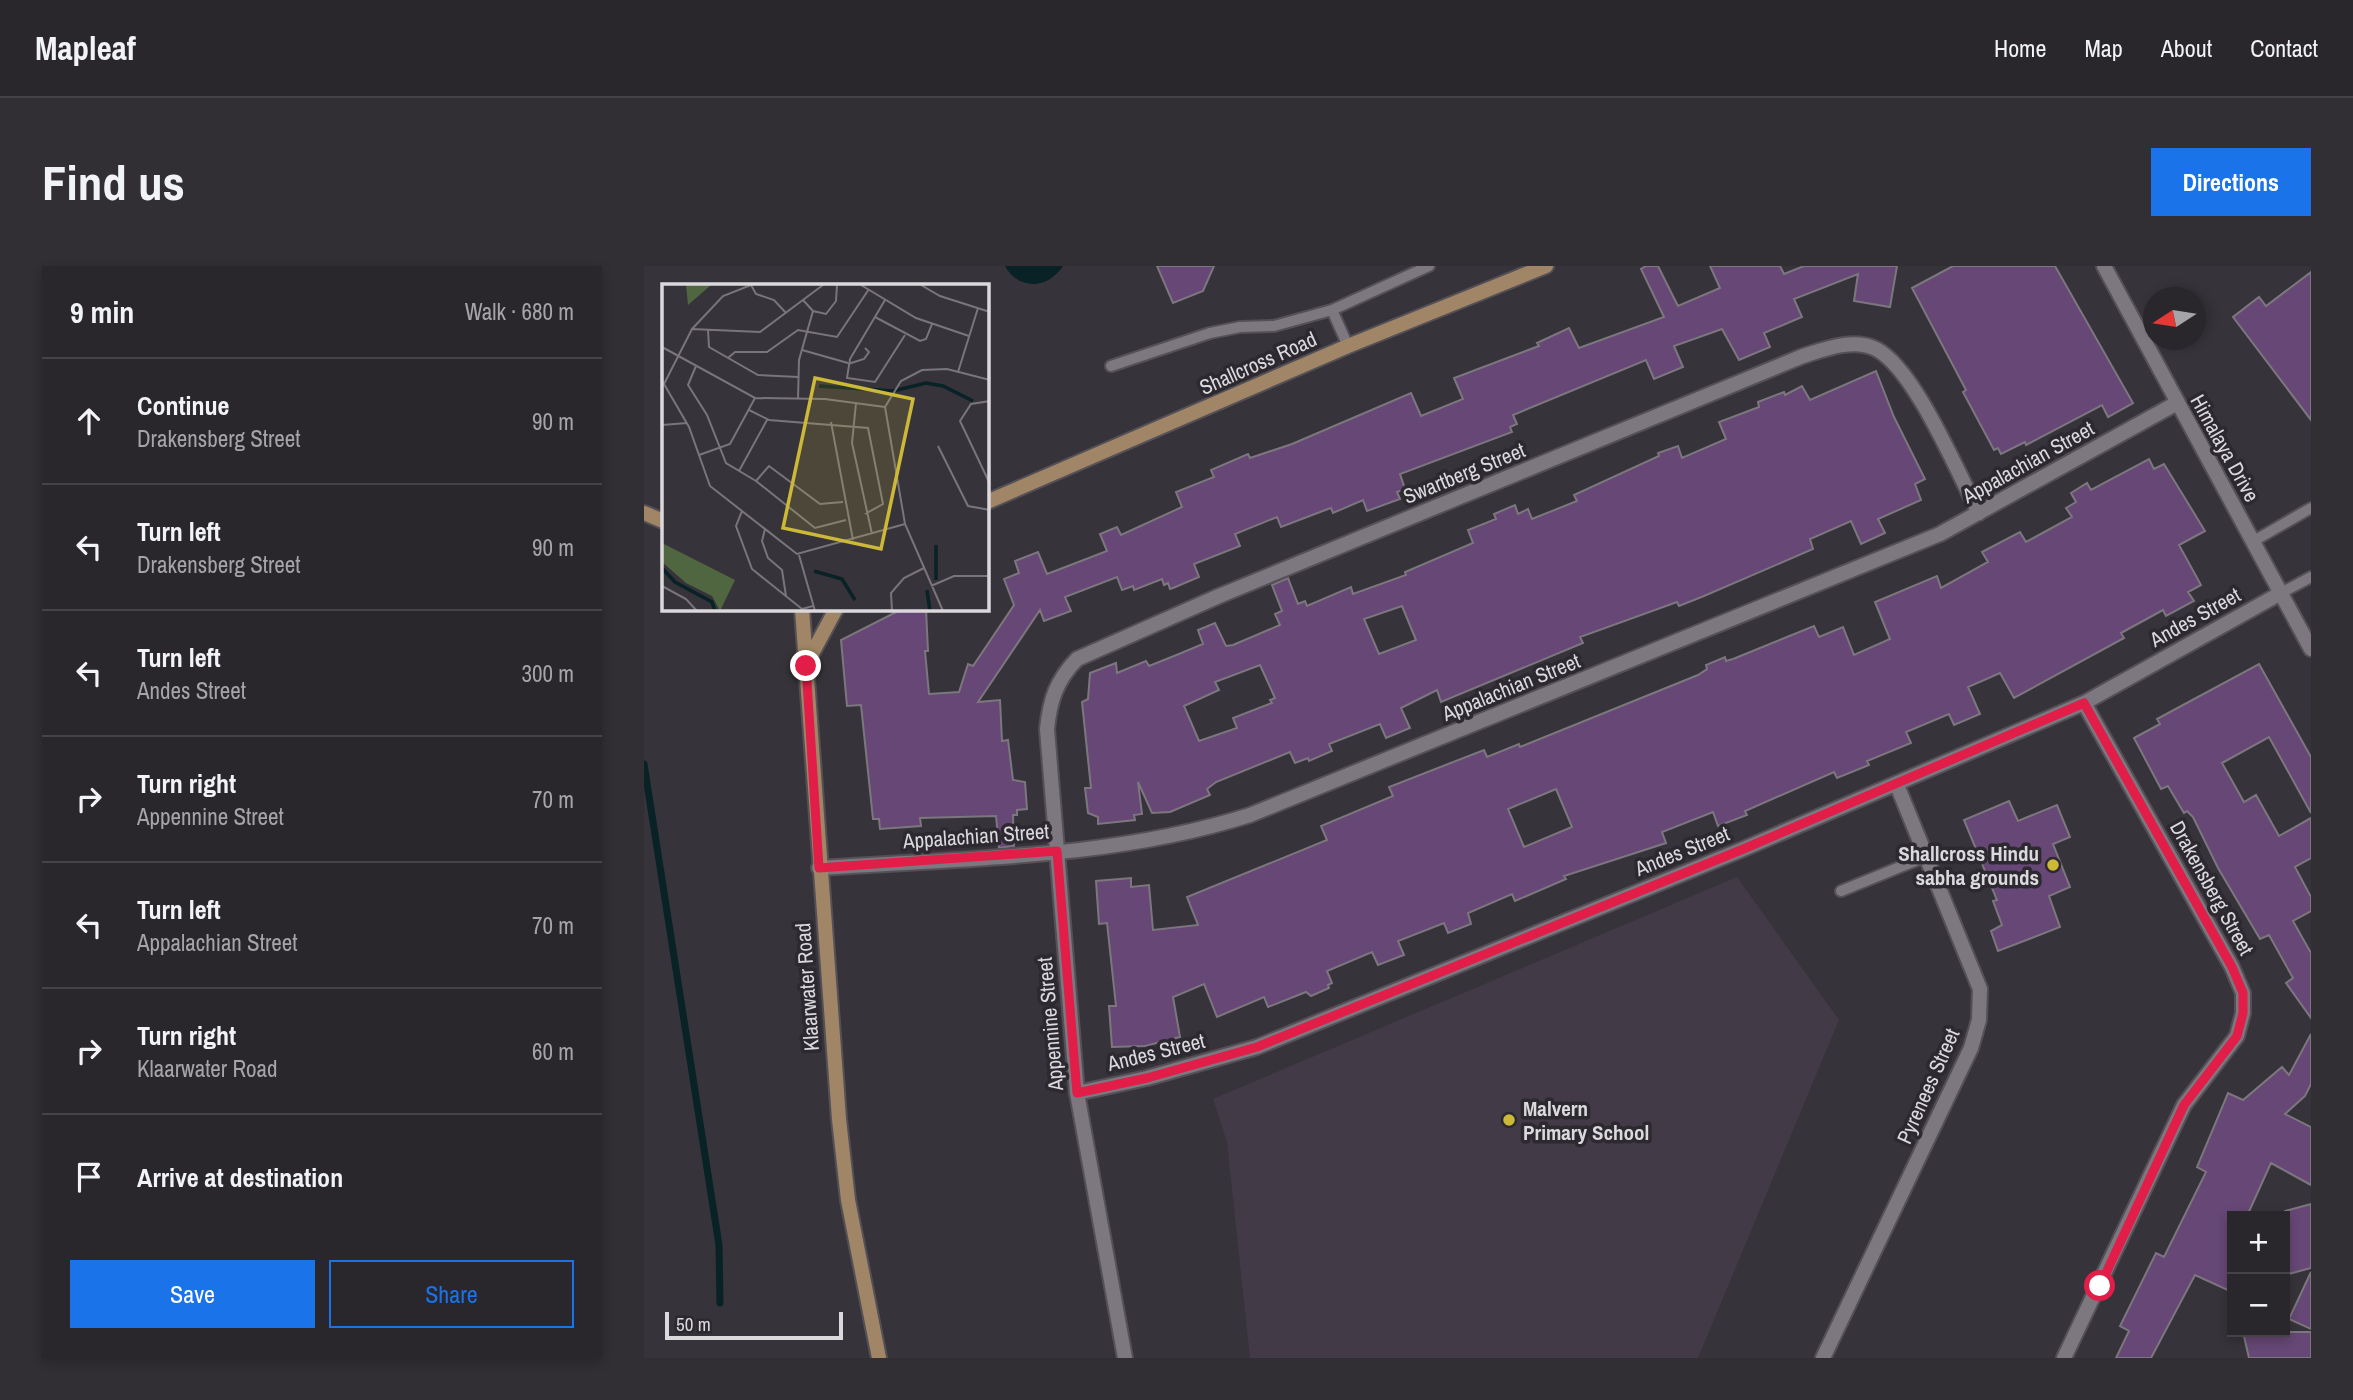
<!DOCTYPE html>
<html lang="en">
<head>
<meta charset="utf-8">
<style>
	body { margin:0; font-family:"Archivo Narrow",sans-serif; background:#312e34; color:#f1f3f6 }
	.controls { position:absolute; right:21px; bottom:21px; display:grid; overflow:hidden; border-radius:0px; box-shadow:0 4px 10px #0003 }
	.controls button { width:63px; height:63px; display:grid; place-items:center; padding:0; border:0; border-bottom:2px solid #454348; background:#29262c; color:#f1f3f6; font:35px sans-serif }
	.compass { position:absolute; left:1499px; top:21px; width:63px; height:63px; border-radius:50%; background:#29262c; box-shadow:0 4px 10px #0003; rotate:258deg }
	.scale { position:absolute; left:21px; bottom:18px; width:178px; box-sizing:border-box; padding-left:7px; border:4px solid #dcd9dd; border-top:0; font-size:19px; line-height:24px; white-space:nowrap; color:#dcd9dd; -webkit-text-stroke:5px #2d2930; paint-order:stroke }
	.stop { position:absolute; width:21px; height:21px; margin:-16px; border:5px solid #e11d48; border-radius:50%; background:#fff }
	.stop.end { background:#e11d48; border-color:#fff; box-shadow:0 2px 7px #0008 }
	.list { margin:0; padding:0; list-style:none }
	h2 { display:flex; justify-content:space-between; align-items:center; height:91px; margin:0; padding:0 28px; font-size:30px }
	h2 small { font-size:23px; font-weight:400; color:#a5a5a9 }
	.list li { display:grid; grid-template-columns:46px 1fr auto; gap:21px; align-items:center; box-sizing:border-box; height:126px; padding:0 28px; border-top:2px solid #454348 }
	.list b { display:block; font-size:26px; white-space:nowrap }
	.list p { margin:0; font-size:23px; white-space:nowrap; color:#a5a5a9 }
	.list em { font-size:23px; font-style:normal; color:#a5a5a9 }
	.actions { display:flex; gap:14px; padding:21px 28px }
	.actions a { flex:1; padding:16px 0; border:2px solid #1a73e8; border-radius:0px; text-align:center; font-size:24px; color:#1a73e8 }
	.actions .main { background:#1a73e8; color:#fff }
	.icon { flex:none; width:38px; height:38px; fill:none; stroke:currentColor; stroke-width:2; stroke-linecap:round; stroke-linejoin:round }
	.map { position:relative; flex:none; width:1667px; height:1092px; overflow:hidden; border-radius:0px }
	header { display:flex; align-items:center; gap:42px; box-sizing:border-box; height:98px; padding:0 35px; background:#29262c; border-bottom:2px solid #454348 }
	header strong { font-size:33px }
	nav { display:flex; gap:38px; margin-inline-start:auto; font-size:24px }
	.intro { display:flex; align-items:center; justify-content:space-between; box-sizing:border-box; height:168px; padding:0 42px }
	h1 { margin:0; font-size:49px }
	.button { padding:18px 32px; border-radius:0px; background:#1a73e8; color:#fff; font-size:24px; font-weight:700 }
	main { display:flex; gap:42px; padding:0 42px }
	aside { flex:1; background:#29262c; border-radius:0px; box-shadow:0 4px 10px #0003 }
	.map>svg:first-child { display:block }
	.built { fill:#423a47 }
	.water { fill:#082226 }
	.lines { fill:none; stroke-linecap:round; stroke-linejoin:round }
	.stream { stroke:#082226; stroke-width:7 }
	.building { fill:#664775; stroke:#7c777f; stroke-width:2; fill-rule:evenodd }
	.lane-casing { stroke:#545056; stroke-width:14 }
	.street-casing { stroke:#545056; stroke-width:18 }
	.secondary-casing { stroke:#545056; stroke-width:18 }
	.lane { stroke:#7d7780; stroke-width:10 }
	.street { stroke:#7d7780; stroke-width:14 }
	.secondary { stroke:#a08666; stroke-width:14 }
	.route { stroke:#e11d48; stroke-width:9 }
	.poi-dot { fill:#cdb938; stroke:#2d2930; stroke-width:2.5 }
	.labels { text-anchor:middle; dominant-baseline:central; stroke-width:7; stroke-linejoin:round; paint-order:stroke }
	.street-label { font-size:21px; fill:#dcd9dd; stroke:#2d2930 }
	.poi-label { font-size:21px; font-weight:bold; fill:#dcd9dd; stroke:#2d2930; text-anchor:end }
	.inset-river { fill:none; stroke:#082226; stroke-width:3.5 }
	.inset-road { fill:none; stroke:#79757b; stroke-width:2 }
	.view { fill:#cdb938; fill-opacity:0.15; stroke:#cdb938; stroke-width:3.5 }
	.inset-edge { fill:none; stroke:#dcd9dd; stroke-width:3.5 }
</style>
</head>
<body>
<header>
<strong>Mapleaf</strong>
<nav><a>Home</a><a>Map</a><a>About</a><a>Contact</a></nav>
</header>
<div class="intro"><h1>Find us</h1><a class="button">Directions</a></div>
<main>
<aside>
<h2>9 min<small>Walk · 680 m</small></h2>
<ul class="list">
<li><svg class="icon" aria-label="ahead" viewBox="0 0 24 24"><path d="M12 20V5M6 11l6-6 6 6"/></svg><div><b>Continue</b><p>Drakensberg Street</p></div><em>90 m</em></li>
<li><svg class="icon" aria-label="left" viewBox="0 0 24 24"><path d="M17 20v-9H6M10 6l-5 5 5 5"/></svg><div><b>Turn left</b><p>Drakensberg Street</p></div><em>90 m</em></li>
<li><svg class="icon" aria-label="left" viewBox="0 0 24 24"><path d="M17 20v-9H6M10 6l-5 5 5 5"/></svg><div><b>Turn left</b><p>Andes Street</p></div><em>300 m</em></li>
<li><svg class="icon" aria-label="right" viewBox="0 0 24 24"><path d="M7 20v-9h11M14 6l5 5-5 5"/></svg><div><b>Turn right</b><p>Appennine Street</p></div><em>70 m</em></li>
<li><svg class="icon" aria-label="left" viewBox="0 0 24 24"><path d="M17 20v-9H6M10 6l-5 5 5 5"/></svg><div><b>Turn left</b><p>Appalachian Street</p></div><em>70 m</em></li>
<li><svg class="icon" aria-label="right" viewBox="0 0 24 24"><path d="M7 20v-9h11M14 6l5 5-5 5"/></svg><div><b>Turn right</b><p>Klaarwater Road</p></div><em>60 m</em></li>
<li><svg class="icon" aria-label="arrive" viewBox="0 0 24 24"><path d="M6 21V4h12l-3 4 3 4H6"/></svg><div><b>Arrive at destination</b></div></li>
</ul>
<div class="actions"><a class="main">Save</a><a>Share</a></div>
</aside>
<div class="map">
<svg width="1667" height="1092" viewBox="0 0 1667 1092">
	<rect width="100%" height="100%" fill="#37333a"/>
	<path class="built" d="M1093,611L1195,754L1054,1092H606L583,876L569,833Z"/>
	<path class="water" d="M361,0H419C404,23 375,25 361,0Z"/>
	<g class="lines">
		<path class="stream" d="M0,498L75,979L76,1037"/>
	</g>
	<path class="building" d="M513,0H570L559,25L529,37Z
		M1002,0H1014L1034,40L1076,22L1066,0H1136L1140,8L1160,0H1253L1246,41L1210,35L1214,8L1150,33L1158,51L1120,67L1126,81L1095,94L1078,63L1030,80L1039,101L1010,113L1002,94L869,149L873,158L866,161L868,166L756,208L761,223L753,226L756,233L723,245L719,234L689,247L687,242L684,243L637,261L633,251L591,268L596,280L550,298L555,311L529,322L526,323L524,317L520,319L518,313L490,324L489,320L478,324L473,311L421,331L427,345L400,355L396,344L334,436L356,434L358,475L364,474L369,514L381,516L383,543L373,544V549H369L370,580L355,582L352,550L276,552L277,560L236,563L235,553H229L217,439L203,440L197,374L258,343H282L284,385H281L285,428L315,426L324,398L329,400L370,339L360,313L375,307L371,295L394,286L403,308L411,305L463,285L456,268L473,261L477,269L538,241L532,226L570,211L567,204L604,188L606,192L648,178L767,127L777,150L819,133L810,112L895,80L893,77L925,62L935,82L1020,51L997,3Z
		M1309,0H1411L1489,137L1464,151L1458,139L1382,179L1381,176L1357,188L1354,182L1350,184L1319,126L1322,124L1268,22Z
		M1667,6V154L1589,51L1615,31L1622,40Z
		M1232,105L1250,151L1281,213L1271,218L1277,234L1234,253L1241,267L1217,278L1207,255L1166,273L1169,283L1060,330L1035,340L1033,336L936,371L939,377L797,436L793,424L757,442L766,462L742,472L736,458L685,478L688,485L665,495L664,492L651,497L646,486L572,516L563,523L566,529L526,546L508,547L494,516L498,548L490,549L491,554L454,558V551L444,547L441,522H447L438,436L444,433L446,407L472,397L473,407L502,395L505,400L535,388L559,378L554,364L571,357L582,380L589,379L636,359L631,348L638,345L628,319L644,312L654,338L661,335L663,340L707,321L709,328L762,309L761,306L829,277L824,264L852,253L850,248L871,239L874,248L884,243L888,253L933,235L930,229L1015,190L1014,187L1034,180L1038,192L1082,173L1075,156L1115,141L1114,136L1140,126L1141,129L1158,120L1166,134ZM758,340L772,374L735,388L720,353ZM616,399L631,432L626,434L628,437L589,452L593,462L555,475L540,440L575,424L571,416Z
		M1505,193L1510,203L1520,198L1561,265L1535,279L1557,319L1544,326L1550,335L1522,350L1519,344L1477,367L1480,372L1370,432L1356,407L1324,421L1336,448L1310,459L1305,448L1262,466L1267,477L1223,495L1225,499L1193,512L1190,506L1101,545L1103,549L1074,560L1069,546L1018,566L1022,577L920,610L922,613L871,635L868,628L824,647L827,658L804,667L800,657L754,675L760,689L734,699L728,686L683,705L688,717L684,719L685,722L667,730L662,726L624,741L620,731L573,751L560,718L529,731L536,771L501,780L468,781L465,740H472L463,657L455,658L452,615L487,612V621L505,619L509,664L554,659L543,631L683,574L677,560L749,530L745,521L840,484L843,491L875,478L876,481L1054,409L1063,403L1062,399L1081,391L1082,395L1089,393L1170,360L1175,371L1199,361L1210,389L1246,373L1231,336L1293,310L1297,322L1344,296L1338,286L1376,266L1382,276L1428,251L1422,242L1432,236L1427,227L1443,217L1447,224ZM912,523L928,561L880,581L864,543Z
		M1615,398L1667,491V547L1625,471L1578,497L1600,536L1612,529L1635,570L1667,552V592L1651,601L1667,631V645L1649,655L1667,687V752L1642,717L1649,712L1625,669L1616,673L1574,602L1549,551L1543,545L1540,547L1524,520L1517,523L1490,472L1516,458L1513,453Z
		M1365,535L1374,555L1413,539L1426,571L1409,578L1426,621L1405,630L1416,661L1354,685L1347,665L1358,659L1349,635L1353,634L1320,554Z
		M1667,768V818L1661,830L1641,848L1667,861V919L1627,897L1603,950H1588V1026L1551,1009L1507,1092H1472L1485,1065L1476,1060L1512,987L1520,991L1562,906L1553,901L1584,827L1599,834L1638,801L1645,809Z
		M1667,938V1002L1641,1009V945Z
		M1667,1006V1063L1645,1053Z
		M1599,1066H1667V1092H1605Z"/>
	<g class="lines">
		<defs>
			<path id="lane" d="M688,44L704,80
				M467,100L566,67L596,61L630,60L688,44L785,0
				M1608,276L1667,242
				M1637,327L1667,311
				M1197,625L1283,590"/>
			<path id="street" d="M1460,0L1667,383
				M175,602C319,592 468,593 606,549L1296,268L1533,137
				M433,827L503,812L613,781L1097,584L1440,437L1637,327
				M481,1092L433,827L403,463C406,434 412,415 433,393L575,330L1159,90C1181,83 1209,72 1232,83C1271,103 1313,206 1335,247
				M1179,1092L1327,782L1335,754L1336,723L1253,519
				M1420,1092L1540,839L1593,770L1599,747V727L1588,701L1440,437"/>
			<path id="secondary" d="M343,236L704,80L902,0
				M0,247L19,255
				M158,343L195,853L204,934L235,1092
				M164,395L192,343"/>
		</defs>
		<use href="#lane" class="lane-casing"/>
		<use href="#street" class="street-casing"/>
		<use href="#secondary" class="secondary-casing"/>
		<use href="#lane" class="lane"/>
		<use href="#street" class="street"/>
		<use href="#secondary" class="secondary"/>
	</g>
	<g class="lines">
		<path class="route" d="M162,400L175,602L413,585L433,827L503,812L613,781L1097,584L1440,437L1588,701L1599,727V747L1593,770L1540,839L1456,1020"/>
	</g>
	<g class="poi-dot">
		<circle cx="1409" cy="599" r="7"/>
		<circle cx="865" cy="854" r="7"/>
	</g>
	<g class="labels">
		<g class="street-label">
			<text transform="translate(614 97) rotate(-24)">Shallcross Road</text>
			<text transform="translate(1581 182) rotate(61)">Himalaya Drive</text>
			<text transform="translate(1384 196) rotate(-29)">Appalachian Street</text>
			<text transform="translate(820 207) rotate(-22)">Swartberg Street</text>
			<text transform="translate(1551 351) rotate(-29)">Andes Street</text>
			<text transform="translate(867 421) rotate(-22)">Appalachian Street</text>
			<text transform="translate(332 570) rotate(-4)">Appalachian Street</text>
			<text transform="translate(1038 585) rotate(-22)">Andes Street</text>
			<text transform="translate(1568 622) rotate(61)">Drakensberg Street</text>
			<text transform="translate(163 721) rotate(-94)">Klaarwater Road</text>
			<text transform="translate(406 758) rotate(-95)">Appennine Street</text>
			<text transform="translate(512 786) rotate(-14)">Andes Street</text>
			<text transform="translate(1284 820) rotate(-66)">Pyrenees Street</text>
		</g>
		<g class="poi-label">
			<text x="1395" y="587">Shallcross Hindu<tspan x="1395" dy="24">sabha grounds</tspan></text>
			<text x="879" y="842" text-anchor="start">Malvern<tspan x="879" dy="24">Primary School</tspan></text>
		</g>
	</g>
	<g transform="translate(18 18)">
		<rect width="327" height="327" fill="#37333a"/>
		<path d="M24,1H49L26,21ZM0,259L73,296L58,327L50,312L24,299L0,278Z" fill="#4f6641"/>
		<path class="inset-river" d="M157,102L231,107L264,99L281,102L311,117M274,261V296M0,284L13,298L50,318L53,327M152,287L180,295L193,316M265,306L268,327"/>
		<path class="inset-road" d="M161,1L98,48L30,45L2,100L27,143L48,202L135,270L243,240M199,1L254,34L307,52M259,1L278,12L328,28M141,16L151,27L164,30L174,17L175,1M223,16L188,75L185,94L213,98L243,51M213,33L258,57L264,55L270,40M30,45L61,12L89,1L94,10L112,16L124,29M46,46L47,63L96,91L136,93M0,63L93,114L163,115L223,123M140,66L186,79M66,74L73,68H105L136,46L175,53L207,5M186,80L202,75L207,68L203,64M34,82L26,101L45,131L64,179L94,197L153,244L184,236M296,88L316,24M136,115L137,76L151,27M328,117L309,120L298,137L328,200M194,119L190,159L210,250M87,126L107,136L206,144L221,220L203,230M169,138L191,256M0,141L25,139M276,162L306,222L328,226M37,171L68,160L93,114M77,187L105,136M94,197L107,182L158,220L181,218M80,227L74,242L90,285L140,325L151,322M103,245L100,257L106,274L120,286L124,312M137,271L153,327M0,302L24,315L35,327M269,302L292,292H328M230,327L229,309L242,294L262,284M281,327L243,240L223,123L239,97L260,86L285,85L328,96"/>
		<path class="view" d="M153,94L251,115L219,265L121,244Z"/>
		<rect width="327" height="327" class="inset-edge"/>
	</g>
</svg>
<div class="controls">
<button>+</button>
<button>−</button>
</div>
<svg class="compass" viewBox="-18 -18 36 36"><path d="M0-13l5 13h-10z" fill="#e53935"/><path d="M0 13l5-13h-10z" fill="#a5a5a9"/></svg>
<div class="scale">50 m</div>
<div class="stop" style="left:1456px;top:1020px"></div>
<div class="stop end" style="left:162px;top:400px"></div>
</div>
</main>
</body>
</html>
